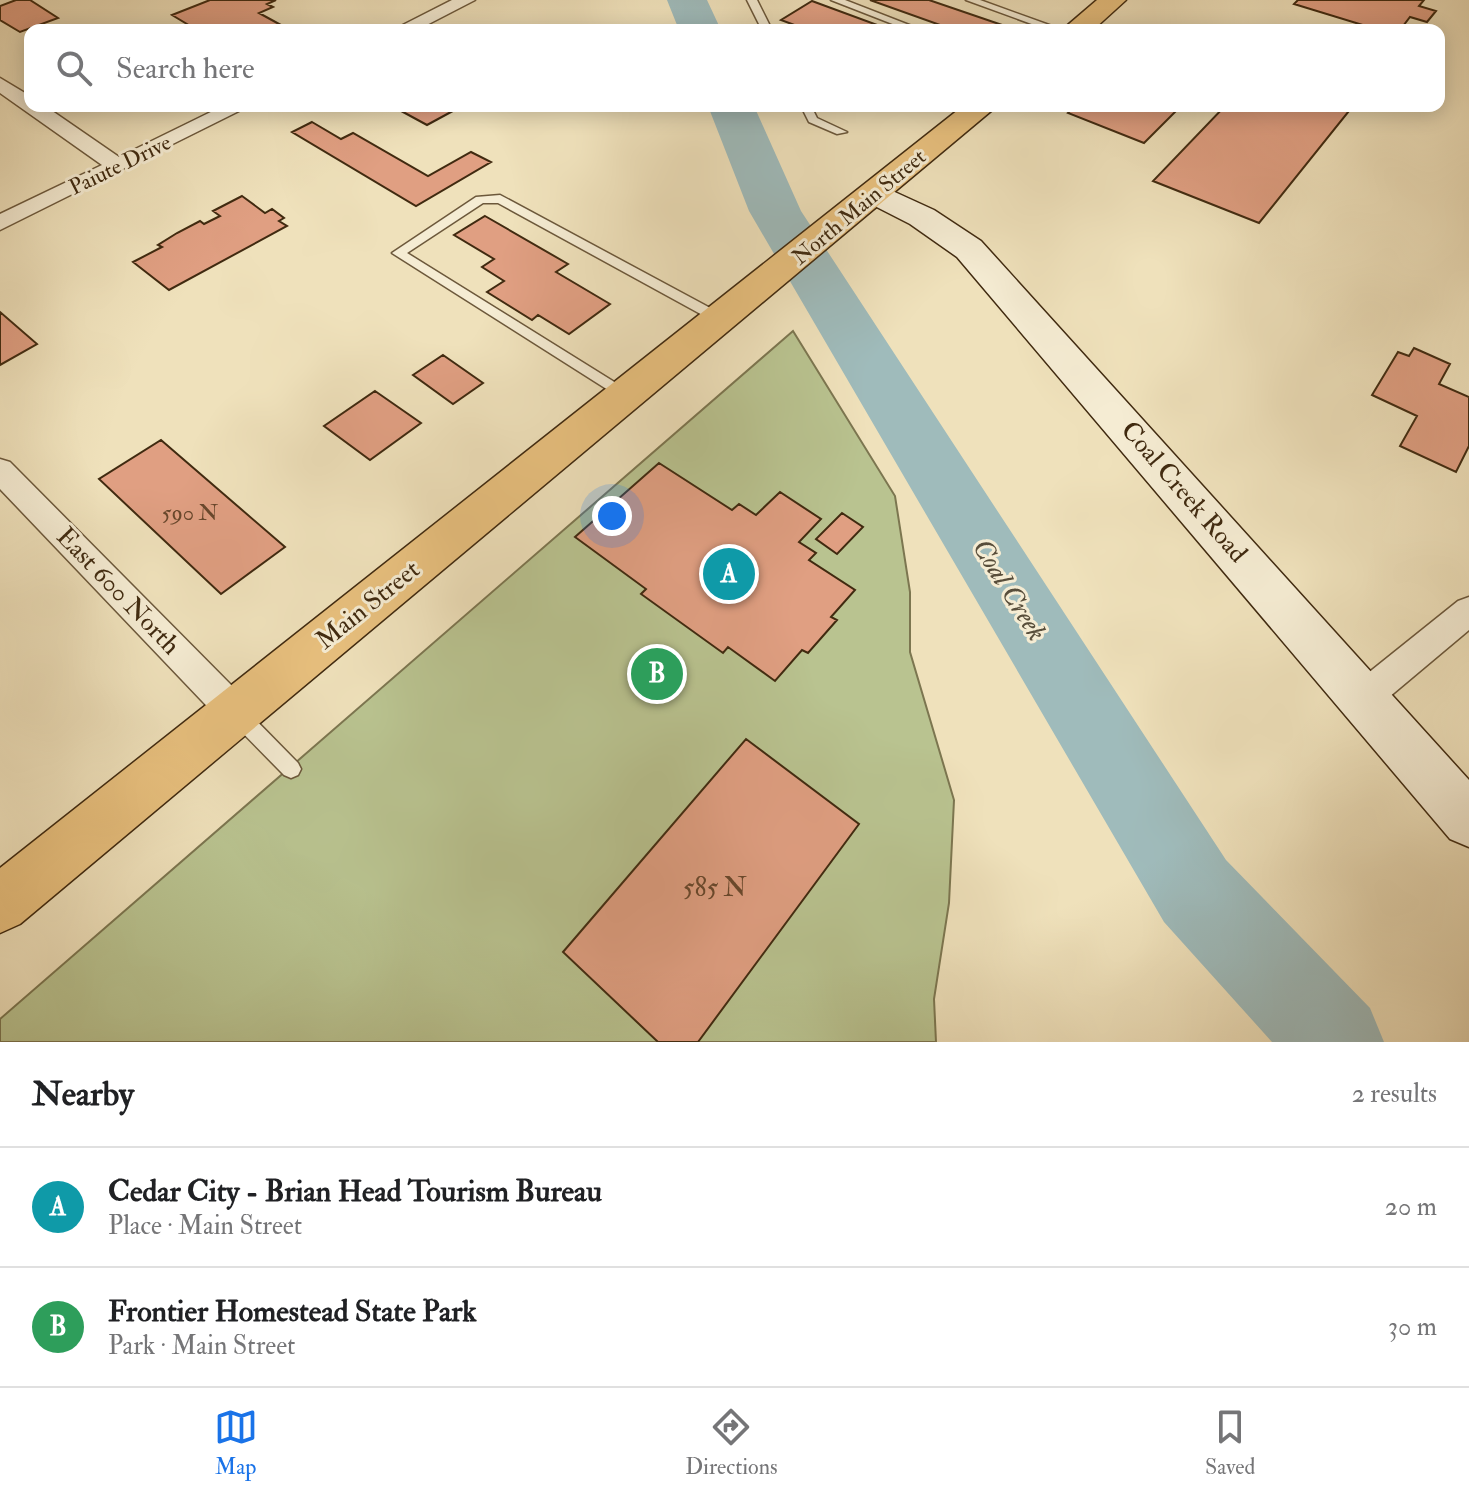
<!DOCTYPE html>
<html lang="en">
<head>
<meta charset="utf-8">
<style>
	body { margin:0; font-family:"IM FELL Double Pica",serif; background:#f6f6f6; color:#202124 }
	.you { position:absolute; left:612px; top:516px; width:28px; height:28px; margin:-20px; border:6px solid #fff; border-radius:50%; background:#1a73e8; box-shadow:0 0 0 12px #1a73e833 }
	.badge { display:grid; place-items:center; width:52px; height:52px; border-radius:50%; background:#1a73e8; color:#fff; font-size:26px; font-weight:700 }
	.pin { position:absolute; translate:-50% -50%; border:4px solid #fff; box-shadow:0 2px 8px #0006 }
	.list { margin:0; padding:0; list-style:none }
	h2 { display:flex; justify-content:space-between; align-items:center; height:104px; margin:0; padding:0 32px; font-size:34px }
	h2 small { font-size:26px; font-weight:400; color:#757577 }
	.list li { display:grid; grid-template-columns:52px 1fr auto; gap:24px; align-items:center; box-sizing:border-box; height:120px; padding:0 32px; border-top:2px solid #e0e0e0 }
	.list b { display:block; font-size:30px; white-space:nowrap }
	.list p { margin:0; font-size:26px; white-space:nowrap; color:#757577 }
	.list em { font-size:26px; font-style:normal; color:#757577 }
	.icon { flex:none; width:44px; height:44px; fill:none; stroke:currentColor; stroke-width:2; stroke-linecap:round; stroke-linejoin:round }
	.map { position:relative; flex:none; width:1469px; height:1042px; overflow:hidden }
	.search { position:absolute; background:#fff; box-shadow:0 4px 20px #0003; left:24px; right:24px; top:24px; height:88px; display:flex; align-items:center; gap:20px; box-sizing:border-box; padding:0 28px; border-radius:16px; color:#757577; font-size:30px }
	.sheet { height:344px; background:#fff }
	nav { display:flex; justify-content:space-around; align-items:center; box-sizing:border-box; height:112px; border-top:2px solid #e0e0e0; background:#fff; font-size:22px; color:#757577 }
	nav a { display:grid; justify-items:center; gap:4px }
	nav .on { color:#1a73e8 }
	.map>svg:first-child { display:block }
	.green { fill:#b9c390; stroke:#7c7650; stroke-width:2 }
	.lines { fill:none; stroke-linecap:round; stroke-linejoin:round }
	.river { fill:#9fbbbb; fill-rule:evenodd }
	.building { fill:#e09f82; stroke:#402a10; stroke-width:2 }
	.service-casing { stroke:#6c583b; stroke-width:3 }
	.minor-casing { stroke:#6c583b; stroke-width:3 }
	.secondary-casing { stroke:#402a10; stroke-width:3 }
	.primary-casing { stroke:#402a10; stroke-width:3 }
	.service { fill:#f5ecd3; fill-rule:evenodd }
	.minor { fill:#f5ecd3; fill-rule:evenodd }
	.secondary { fill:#f5ecd3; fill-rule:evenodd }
	.primary { fill:#e8c07e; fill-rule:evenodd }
	.labels { text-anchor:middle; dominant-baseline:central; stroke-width:6; stroke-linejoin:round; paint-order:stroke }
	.far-street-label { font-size:22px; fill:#402a10; stroke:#f5ecd3 }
	.number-label { font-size:22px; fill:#68472c }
	.street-label { font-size:26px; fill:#402a10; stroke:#f5ecd3 }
	.near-number-label { font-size:26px; fill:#68472c }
	.water-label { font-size:28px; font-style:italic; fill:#584e3b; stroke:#f5ecd3 }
</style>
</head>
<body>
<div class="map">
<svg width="1469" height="1042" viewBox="0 0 1469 1042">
	<rect width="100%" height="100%" fill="#efe1bb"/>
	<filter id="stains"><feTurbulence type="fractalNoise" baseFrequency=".0025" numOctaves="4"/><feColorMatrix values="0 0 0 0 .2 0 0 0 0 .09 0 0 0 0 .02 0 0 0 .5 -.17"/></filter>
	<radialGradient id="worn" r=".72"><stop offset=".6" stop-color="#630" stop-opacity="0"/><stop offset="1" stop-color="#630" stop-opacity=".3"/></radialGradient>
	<path class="green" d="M793,331L895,496L910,592V652L954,800L949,903L934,999L936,1042H0V1019Z"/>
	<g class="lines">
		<path class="river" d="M667,0H707L721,30H679Z
			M708,106H754L801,211L1226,860L1370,1008L1384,1042H1272L1164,922L749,211Z"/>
	</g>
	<path class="building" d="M16,0H30L58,18L20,32L0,20V6Z
		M210,0H276L267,4L273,7L259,13L290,30H197L172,15Z
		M870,0H929L1008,27L954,30Z
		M1298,0H1424L1419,6L1436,11L1427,22L1410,17L1400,30H1379L1294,4Z
		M812,1L880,26L874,30H796L800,27L781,20Z
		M392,106H462L427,125Z
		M1076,106H1181L1144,143L1068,113Z
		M1225,106H1353L1259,223L1153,181Z
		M312,122L341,139L353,133L428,176L471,152L491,162L416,206L292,132Z
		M242,196L265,213L272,209L284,218L279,221L287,226L169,290L133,262L162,247L158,245L177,233L200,221L204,224L220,216L213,211Z
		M485,216L568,264L556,272L610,304L569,334L538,315L532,320L487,292L504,281L482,267L494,259L454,235Z
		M0,312L37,344L0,365Z
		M1414,348L1450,364L1439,384L1469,397V446L1456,472L1400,446L1417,416L1372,395L1398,352L1409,356Z
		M443,355L483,383L453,404L413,375Z
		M375,391L421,423L370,460L324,426Z
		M161,440L285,547L221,594L99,479Z
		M659,463L732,510L739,504L756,515L780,492L821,519L799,542L816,553L809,560L855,590L831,617L837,620L808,653L802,650L775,681L728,647L723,653L641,594L646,589L575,537Z
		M842,513L863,527L837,554L816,539Z
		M746,739L859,824L698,1042H658L563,952Z"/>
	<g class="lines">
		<defs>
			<path id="service" d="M747,0H757L772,30H762Z
				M831,0H845L922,30H908Z
				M966,0H980L1063,30H1048Z
				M801,106H811L817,118L847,132L837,134L809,122Z
				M500,195L727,317L729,320L722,325L717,323L498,203H483L407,253L632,393L634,397L632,401L627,402L392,253L476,197Z
				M238,707L245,709L298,763L301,769L298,775L291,778L284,775L231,721L229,715L231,709Z"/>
			<path id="minor" d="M452,0H475L417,30H393Z
				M0,78L30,96V106H45L119,157L223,106H249L0,230V214L102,165L0,93Z
				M0,459L10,462L247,701L252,712L247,723L235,728L223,723L0,489Z
				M1469,597V630L1376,708L1364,712L1352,708L1347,697L1352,686L1458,601Z"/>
			<path id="secondary" d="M875,183L934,210L981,241L1469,780V847L1450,839L957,257L910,224L863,200L859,193L863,186Z"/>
			<path id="primary" d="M1097,0H1126L1093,30H1062Z
				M963,106H997L20,924L0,933V868Z"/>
		</defs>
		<use href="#service" class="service-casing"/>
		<use href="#minor" class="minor-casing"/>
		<use href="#secondary" class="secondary-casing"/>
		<use href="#primary" class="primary-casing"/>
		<use href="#service" class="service"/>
		<use href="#minor" class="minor"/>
		<use href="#secondary" class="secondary"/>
		<use href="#primary" class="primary"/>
	</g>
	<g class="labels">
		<g class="far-street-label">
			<text transform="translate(120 165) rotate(-26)">Paiute Drive</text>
			<text transform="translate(859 207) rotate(-40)">North Main Street</text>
		</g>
		<g class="number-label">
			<text x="190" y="513">590 N</text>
		</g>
		<g class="street-label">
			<text transform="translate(1184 492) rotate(49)">Coal Creek Road</text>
			<text transform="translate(118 591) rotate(46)">East 600 North</text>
			<text transform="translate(368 605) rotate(-39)">Main Street</text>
		</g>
		<g class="near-number-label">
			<text x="715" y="888">585 N</text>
		</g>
		<g class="water-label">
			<text transform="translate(1009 590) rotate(58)">Coal Creek</text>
		</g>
	</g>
	<rect width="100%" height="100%" filter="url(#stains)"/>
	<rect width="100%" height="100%" fill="url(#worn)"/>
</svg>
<div class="you"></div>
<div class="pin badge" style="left:729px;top:574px;background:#0f9aa8">A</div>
<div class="pin badge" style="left:657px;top:674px;background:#2e9e5b">B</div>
<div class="search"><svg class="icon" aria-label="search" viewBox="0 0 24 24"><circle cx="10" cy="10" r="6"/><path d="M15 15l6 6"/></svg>Search here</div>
</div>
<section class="sheet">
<h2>Nearby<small>2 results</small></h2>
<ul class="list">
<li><span class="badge" style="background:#0f9aa8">A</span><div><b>Cedar City - Brian Head Tourism Bureau</b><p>Place · Main Street</p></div><em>20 m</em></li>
<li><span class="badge" style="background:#2e9e5b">B</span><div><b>Frontier Homestead State Park</b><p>Park · Main Street</p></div><em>30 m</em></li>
</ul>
</section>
<nav>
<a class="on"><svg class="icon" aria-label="map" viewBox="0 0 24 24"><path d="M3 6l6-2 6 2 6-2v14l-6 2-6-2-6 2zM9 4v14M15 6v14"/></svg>Map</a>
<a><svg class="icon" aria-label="directions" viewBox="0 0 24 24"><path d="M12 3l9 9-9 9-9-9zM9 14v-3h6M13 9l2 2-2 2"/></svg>Directions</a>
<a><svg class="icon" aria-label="saved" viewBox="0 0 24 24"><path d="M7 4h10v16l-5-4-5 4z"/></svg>Saved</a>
</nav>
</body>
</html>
